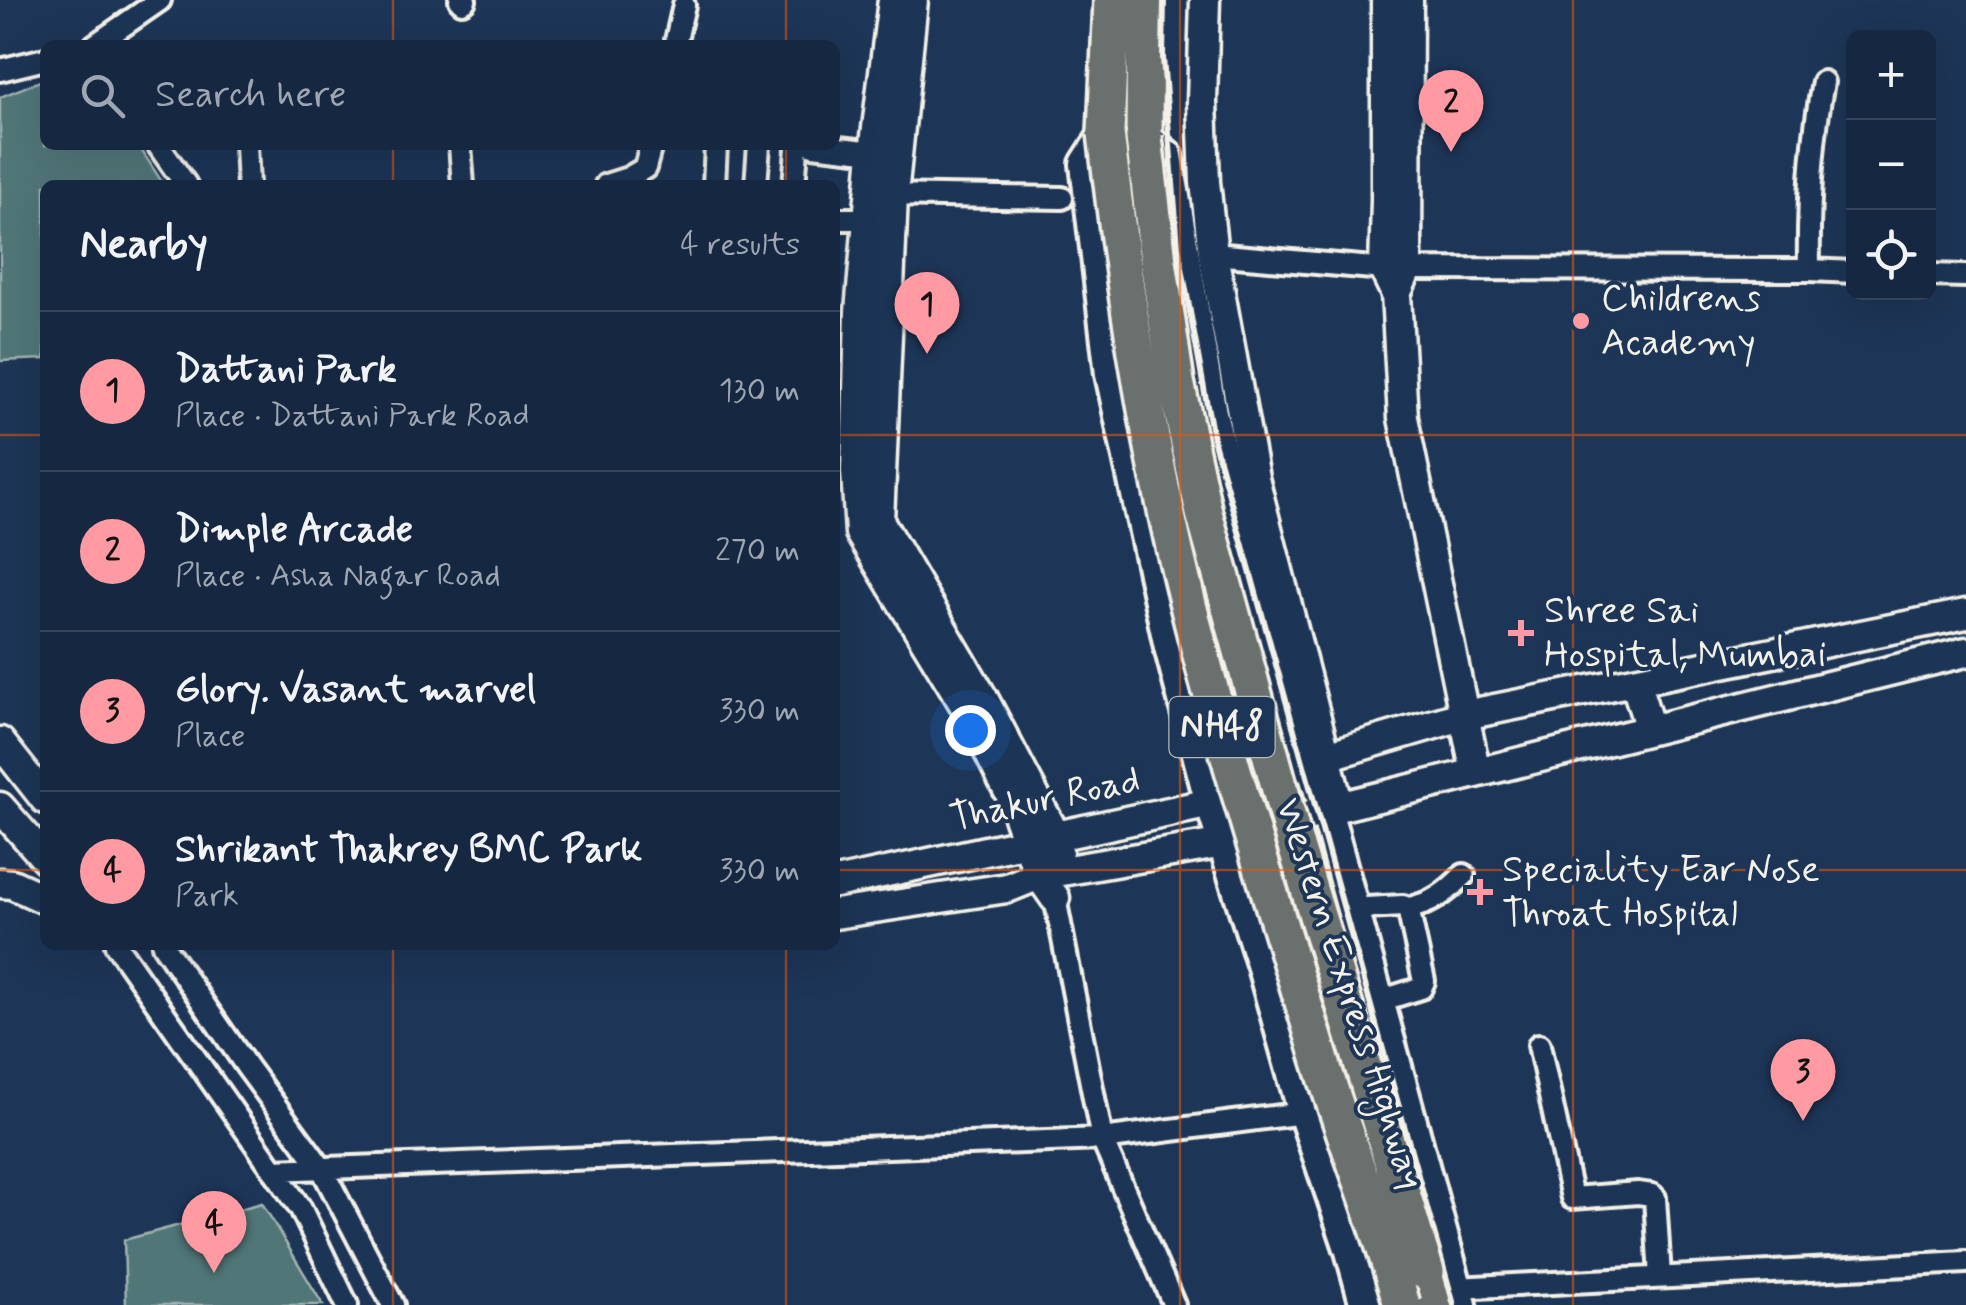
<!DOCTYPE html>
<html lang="en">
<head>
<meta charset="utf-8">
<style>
	body { margin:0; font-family:Mynerve,sans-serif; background:#1f3048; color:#f1f3f6 }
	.controls { position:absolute; right:30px; top:30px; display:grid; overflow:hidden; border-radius:15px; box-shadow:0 10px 40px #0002 }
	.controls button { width:90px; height:90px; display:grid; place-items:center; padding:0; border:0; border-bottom:2px solid #35445a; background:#162841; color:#f1f3f6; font:50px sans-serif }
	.you { position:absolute; left:970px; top:730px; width:35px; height:35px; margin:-25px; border:8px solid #fff; border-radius:50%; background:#1a73e8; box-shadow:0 0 0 15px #1a73e833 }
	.badge { display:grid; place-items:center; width:65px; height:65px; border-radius:50%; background:#ff9aa2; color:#111; font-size:32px; font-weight:700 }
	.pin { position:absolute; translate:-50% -82px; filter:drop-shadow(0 2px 5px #0008) }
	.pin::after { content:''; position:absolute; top:52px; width:35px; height:30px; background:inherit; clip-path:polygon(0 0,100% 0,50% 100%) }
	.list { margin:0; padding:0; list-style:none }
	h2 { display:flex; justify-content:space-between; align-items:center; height:130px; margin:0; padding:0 40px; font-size:42px }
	h2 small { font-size:32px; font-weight:400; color:#9ea6b1 }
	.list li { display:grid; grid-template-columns:65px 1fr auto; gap:30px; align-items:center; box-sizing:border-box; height:160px; padding:0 40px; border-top:2px solid #35445a }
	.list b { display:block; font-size:38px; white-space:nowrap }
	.list p { margin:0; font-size:32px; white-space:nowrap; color:#9ea6b1 }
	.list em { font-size:32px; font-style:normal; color:#9ea6b1 }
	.icon { flex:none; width:55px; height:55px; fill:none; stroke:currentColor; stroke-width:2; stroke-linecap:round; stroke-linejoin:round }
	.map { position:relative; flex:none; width:1966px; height:1305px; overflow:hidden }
	.search { position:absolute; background:#162841; box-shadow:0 10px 40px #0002; left:40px; top:40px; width:800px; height:110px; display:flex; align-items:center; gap:25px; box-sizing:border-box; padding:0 35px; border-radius:15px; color:#9ea6b1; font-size:38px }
	.panel { position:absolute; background:#162841; box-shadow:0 10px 40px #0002; left:40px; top:180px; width:800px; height:770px; border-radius:15px }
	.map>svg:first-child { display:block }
	.green { fill:#517678; stroke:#a2b4b0; stroke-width:2.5 }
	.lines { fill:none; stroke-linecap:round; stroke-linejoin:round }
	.minor-casing { stroke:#f4f1e8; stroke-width:28 }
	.tertiary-casing { stroke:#f4f1e8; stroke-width:35 }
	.secondary-casing { stroke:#f4f1e8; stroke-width:38 }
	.trunk-casing { stroke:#f4f1e8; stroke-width:42 }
	.minor { stroke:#1d3557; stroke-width:20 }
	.tertiary { stroke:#1d3557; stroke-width:28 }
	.secondary { stroke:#1d3557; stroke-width:30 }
	.trunk { stroke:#6b706d; stroke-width:35 }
	.rail { stroke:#f4f1e8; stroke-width:6 }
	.trunk-bridge-casing { stroke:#f4f1e8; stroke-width:42; stroke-linecap:butt }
	.trunk-bridge { stroke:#6b706d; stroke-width:35 }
	.grid { fill:none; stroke:#e8590c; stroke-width:2.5; stroke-opacity:0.55 }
	.poi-dot { fill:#ff9aa2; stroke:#1d3557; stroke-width:4 }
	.labels { text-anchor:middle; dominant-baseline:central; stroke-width:8; stroke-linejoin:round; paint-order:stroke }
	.shield { fill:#1d3557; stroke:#b4b9bc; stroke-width:2.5 }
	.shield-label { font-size:35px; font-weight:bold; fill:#f4f1e8 }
	.poi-label { font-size:38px; fill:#f4f1e8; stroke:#1d3557; text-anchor:start }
	.street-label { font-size:38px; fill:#f4f1e8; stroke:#1d3557 }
</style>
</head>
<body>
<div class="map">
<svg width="1966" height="1305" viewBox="0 0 1966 1305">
	<rect width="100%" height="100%" fill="#1d3557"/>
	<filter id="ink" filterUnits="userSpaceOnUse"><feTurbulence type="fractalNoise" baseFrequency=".01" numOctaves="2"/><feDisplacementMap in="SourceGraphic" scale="20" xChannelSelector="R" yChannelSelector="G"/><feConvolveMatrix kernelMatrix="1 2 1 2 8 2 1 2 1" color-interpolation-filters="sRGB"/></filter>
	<g filter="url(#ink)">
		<path class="green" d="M45,79V145H138L164,185H45V359L0,361V97Z
			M262,1203L323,1305H126L124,1240Z"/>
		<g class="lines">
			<defs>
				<path id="minor" d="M460,0L462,2L465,0
					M95,45L160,0
					M675,45L684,5
					M0,70L45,59
					M158,145L186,185
					M246,145L248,185
					M460,145L463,185
					M813,145L874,152
					M606,185L628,178L645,168L651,145
					M714,185L716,145
					M756,185L759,145
					M794,185L797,149L800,145
					M884,195L1062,198
					M835,219H869
					M1213,254L1384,269L1809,270L1854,272
					M1809,270C1808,206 1811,145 1823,82
					M1928,275L1966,276
					M1055,898L1102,1139L1174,1305
					M1366,908L1403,906L1408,908L1424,981L1421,988L1389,998
					M1408,908C1432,904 1447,892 1464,875
					M116,945L301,1209L347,1305
					M163,945L247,1067L322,1169L393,1305
					M1539,1045L1572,1198L1638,1193L1652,1195L1655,1198L1660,1277
					M273,1170L1102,1139L1304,1113
					M1456,1288L1966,1262"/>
				<path id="tertiary" d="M893,0L874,152L860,312L856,471L860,533L967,709L1010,794L1039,875L1055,898
					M913,0L893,195L879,521L983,698L1051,827L1058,851
					M1205,0L1202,102L1205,182L1213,254L1254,478L1337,799
					M1386,0V201L1384,269L1396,294L1403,418L1476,773
					M1396,294L1407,269L1408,0
					M1635,681L1650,729
					M0,742L45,799
					M0,807L45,858
					M0,883L12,884L45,899
					M835,883L1211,803L1310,761L1465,715L1966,614
					M835,914L1007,888L1039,875L1224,843L1326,810L1966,652"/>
				<path id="secondary" d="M1106,133L1086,164L1111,374L1170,647L1211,803L1263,967L1304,1113L1351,1251L1366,1305
					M1144,137L1167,156L1211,413L1247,560L1326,810L1461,1305"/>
				<path id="trunk" d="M1106,133L1112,0
					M1144,137L1145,0
					M1426,1272L1435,1305"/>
			</defs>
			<use href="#minor" class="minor-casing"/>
			<use href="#tertiary" class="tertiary-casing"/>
			<use href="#secondary" class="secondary-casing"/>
			<use href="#trunk" class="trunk-casing"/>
			<use href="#minor" class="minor"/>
			<use href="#tertiary" class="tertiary"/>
			<use href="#secondary" class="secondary"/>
			<use href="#trunk" class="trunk"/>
			<path class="rail" d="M1164,0L1163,58L1178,246L1213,438L1454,1305"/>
			<defs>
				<path id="trunk-bridge" d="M1106,133C1122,274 1143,413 1175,551C1215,723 1270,892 1321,1061C1346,1143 1379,1222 1402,1305
					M1144,137L1158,261L1176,382L1204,513L1294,840L1426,1272"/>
			</defs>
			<use href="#trunk-bridge" class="trunk-bridge-casing"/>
			<use href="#trunk-bridge" class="trunk-bridge"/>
		</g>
	</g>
	<path class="grid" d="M393,0V45M786,0V45M1180,0V1305M1573,0V1305M393,145V185M786,145V185M0,435H45M835,435H1966M0,870H45M835,870H1966M393,945V1305M786,945V1305"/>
	<g class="poi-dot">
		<circle cx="1581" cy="321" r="10"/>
		<path d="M1516 618h10v10h10v10h-10v10h-10v-10h-10v-10h10z"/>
		<path d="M1475 877h10v10h10v10h-10v10h-10v-10h-10v-10h10z"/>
	</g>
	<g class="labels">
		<rect class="shield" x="1169.5" y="697" width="105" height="60" rx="8"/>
		<g class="shield-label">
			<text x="1222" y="727">NH48</text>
		</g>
		<g class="poi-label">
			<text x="1601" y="299">Childrens<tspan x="1601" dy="44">Academy</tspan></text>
			<text x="1544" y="611">Shree Sai<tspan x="1544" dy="44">Hospital, Mumbai</tspan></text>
			<text x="1502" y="870">Speciality Ear Nose<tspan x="1502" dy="44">Throat Hospital</tspan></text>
		</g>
		<g class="street-label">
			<text transform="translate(1045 800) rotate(-12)">Thakur Road</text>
			<text transform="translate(1349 994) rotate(72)">Western Express Highway</text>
		</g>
	</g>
</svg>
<div class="controls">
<button>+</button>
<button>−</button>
<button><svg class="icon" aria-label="locate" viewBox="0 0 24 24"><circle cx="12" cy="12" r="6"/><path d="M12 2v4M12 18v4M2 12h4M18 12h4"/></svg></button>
</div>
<div class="you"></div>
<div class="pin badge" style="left:927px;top:354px">1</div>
<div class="pin badge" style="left:1451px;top:152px">2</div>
<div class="pin badge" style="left:1803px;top:1121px">3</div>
<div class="pin badge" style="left:214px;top:1273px">4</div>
<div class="search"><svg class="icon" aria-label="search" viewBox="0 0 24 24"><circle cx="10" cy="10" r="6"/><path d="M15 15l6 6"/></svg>Search here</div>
<section class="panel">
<h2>Nearby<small>4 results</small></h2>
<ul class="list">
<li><span class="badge">1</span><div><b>Dattani Park</b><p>Place · Dattani Park Road</p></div><em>130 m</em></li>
<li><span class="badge">2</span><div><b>Dimple Arcade</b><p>Place · Asha Nagar Road</p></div><em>270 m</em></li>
<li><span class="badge">3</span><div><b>Glory. Vasant marvel</b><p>Place</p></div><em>330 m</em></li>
<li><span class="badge">4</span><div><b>Shrikant Thakrey BMC Park</b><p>Park</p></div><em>330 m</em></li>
</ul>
</section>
</div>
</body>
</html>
